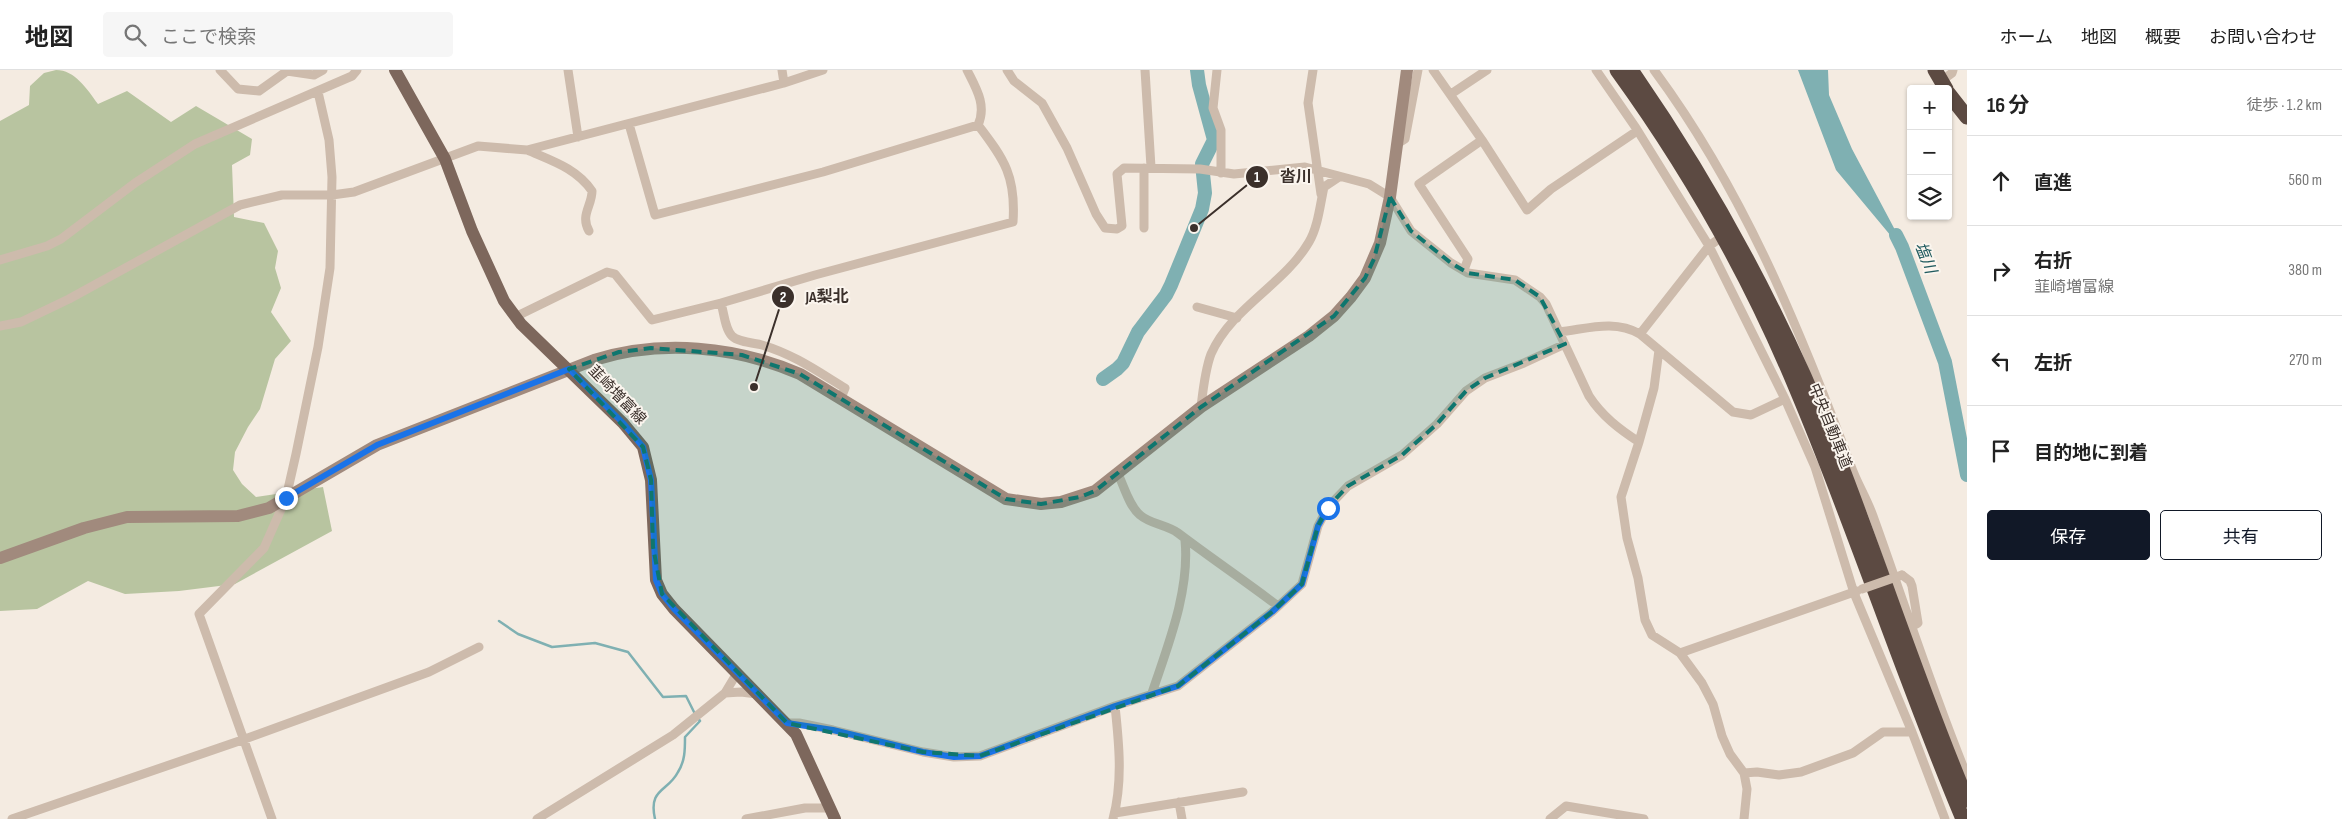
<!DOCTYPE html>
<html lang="ja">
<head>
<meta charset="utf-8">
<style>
	body { margin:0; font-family:"Sofia Sans Condensed","Noto Sans JP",sans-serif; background:#f6f6f6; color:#222 }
	.controls { position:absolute; right:15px; top:15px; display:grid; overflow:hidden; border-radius:5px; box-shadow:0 1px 4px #0004 }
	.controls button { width:45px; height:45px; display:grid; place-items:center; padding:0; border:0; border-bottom:1px solid #e0e0e0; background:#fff; color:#222; font:25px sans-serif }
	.stop { position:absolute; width:15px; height:15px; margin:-11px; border:4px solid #1a73e8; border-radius:50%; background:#fff }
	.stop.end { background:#1a73e8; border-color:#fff; box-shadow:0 1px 5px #0008 }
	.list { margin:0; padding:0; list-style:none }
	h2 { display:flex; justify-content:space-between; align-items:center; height:65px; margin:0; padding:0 20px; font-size:21px }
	h2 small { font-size:16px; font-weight:400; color:#767676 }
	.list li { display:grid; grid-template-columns:32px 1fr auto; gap:15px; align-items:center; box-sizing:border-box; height:90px; padding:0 20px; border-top:1px solid #e0e0e0 }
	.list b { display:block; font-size:19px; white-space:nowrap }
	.list p { margin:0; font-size:16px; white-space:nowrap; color:#767676 }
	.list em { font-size:16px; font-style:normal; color:#767676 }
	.actions { display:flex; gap:10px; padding:15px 20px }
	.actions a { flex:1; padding:11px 0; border:1px solid #111827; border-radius:5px; text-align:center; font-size:18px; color:#111827 }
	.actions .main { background:#111827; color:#fff }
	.icon { flex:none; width:28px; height:28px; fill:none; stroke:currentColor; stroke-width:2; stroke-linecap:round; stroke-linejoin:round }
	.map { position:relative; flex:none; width:1967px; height:749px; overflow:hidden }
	header { display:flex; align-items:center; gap:30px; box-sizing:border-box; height:70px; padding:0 25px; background:#fff; border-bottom:1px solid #e0e0e0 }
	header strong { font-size:24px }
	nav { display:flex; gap:28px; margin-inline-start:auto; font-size:18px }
	.search { width:350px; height:45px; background:#f6f6f6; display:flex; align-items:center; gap:12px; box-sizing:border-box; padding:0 18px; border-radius:5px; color:#767676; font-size:19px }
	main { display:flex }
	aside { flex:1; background:#fff }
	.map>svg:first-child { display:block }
	.green { fill:#b8c4a0 }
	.water { fill:#7fb0b2 }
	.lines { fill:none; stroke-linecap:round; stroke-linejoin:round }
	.stream { stroke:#7fb0b2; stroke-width:2.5 }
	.river { stroke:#7fb0b2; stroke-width:14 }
	.street { stroke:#cdbbac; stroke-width:9 }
	.secondary { stroke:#a18a7d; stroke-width:12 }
	.primary { stroke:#7d675c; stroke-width:12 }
	.highway { stroke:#5c4a42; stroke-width:15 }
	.street-bridge { stroke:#cdbbac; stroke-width:9 }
	.route { stroke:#1a73e8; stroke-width:6 }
	.marked { fill:#0f766e; fill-opacity:0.2; stroke:#0f766e; stroke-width:4; stroke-dasharray:10 6; stroke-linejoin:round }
	.labels { text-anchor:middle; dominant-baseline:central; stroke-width:4; stroke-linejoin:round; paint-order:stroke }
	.street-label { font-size:15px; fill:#3b302b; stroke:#fbf5ee }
	.water-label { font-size:16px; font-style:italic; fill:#1f5a5e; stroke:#fbf5ee }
	.leader { fill:none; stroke:#3b302b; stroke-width:2 }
	.callout-dot { fill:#3b302b; stroke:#fbf5ee; stroke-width:2 }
	.mark-label { font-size:15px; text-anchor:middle; font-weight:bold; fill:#fff }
	.callout-label { font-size:16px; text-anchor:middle; font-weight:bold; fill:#3b302b; stroke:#fbf5ee; stroke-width:4; stroke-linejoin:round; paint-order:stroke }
</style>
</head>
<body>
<header>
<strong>地図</strong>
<div class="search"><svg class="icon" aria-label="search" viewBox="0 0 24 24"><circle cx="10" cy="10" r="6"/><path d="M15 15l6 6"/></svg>ここで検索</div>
<nav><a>ホーム</a><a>地図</a><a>概要</a><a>お問い合わせ</a></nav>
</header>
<main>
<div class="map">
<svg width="1967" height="749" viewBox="0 0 1967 749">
	<rect width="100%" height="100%" fill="#f4ebe1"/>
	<path class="green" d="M56,0C75,0 87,19 98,34L127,21L171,52L196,36L252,69L250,85L232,95L234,147L264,153L278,181L275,198L281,218L271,242L291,271L275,289L260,339L248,357L235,382L233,400L242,414L256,427L323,417L332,461L235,514L179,521L125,524L88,511L37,539L0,541V51L29,35L30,16L44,3Z"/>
	<path class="water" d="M1798,0H1828L1829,25L1852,79L1911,190L1836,100Z"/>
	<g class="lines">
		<path class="stream" d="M499,551L518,564L552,577L595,573L628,582L663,627L686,626L695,644
			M655,749C648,718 668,722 678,702C685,691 685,680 685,667L700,651L698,648"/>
		<path class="river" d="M1896,165L1902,177L1945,292L1967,405
			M1103,309L1117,299L1123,293L1138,262L1166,225L1171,215L1202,139L1205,123L1202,94L1214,70L1199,15L1197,0"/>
		<path class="street" d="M220,0L238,19L259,21L287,1L314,5L323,0
			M568,0L578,67
			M782,0L784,13
			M1007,0L1014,11L1042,33L1067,78L1096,144L1105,158L1117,159L1122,156L1117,104L1124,98L1200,99L1234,104L1305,97L1369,114L1390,127L1411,161L1451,193L1468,203L1515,210L1540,227L1546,234L1589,326C1602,346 1619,359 1639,372L1621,427L1627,468L1638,508L1645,550L1652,565L1680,583L1702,613L1713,634L1722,666L1730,684L1744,703L1747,719L1744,749
			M1145,0L1151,97
			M1217,0L1213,38L1221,60V103
			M1313,0L1308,33L1321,124
			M1433,0L1482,70L1527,140L1551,119L1637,61
			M1596,0L1636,58L1709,176L1785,329L1815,397L1854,523L1912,662L1945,749
			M1654,0C1743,120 1799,257 1851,396C1857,413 1867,429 1873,446C1904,532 1932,621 1967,706
			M1941,11L1952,3L1953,0
			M1451,24L1487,0
			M629,54L655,145L823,102L978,55
			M1397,74L1405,69L1418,0
			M527,80C552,91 576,98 592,121C592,136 580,145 589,161
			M1144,98V158
			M0,190L47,176L61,169L135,113L195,74L352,6L357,0
			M1464,200L1468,189L1419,114L1482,70
			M1197,237L1237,248
			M515,247L607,202L615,204L652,250L721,233
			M0,256L21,252L69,229L240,135L282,125H332L354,122L478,76L527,80L784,13L823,0
			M1559,262C1587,259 1614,249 1640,264L1709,176L1716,171
			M1640,264L1733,342L1751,345L1785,329
			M841,328L845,318C817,301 793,284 762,275C754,273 738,272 732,266C725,259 724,243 721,233L815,205L1013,152C1016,107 1005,90 978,55C987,35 976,18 967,0
			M1201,337C1203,320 1205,300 1211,284C1232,237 1284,215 1309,172C1318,157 1320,135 1324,117L1339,107
			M1639,372L1654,318L1659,280
			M1118,404C1124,416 1129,436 1140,445C1150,454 1167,455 1178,463C1211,488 1245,511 1278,536
			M1902,505L1910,511L1912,516L1918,553L1911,557
			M1680,583L1857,521
			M725,623L741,622L757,624
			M1152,623C1168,575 1190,521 1185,470
			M787,653H799L833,660L923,682L954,687L980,686L1115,636L1178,616L1272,542L1302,514L1318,456L1328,437L1348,416L1402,385L1437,354L1466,321L1485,308L1524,293L1565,274
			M1744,703L1757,702L1779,705L1801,702L1853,683L1883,662H1912
			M1179,732L1182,749
			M1115,743L1243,722
			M12,749L245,669L429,602L479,577
			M272,749L199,544L264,478L286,428L296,384L318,277L330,198L332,107L329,70L318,22
			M537,749L673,665L725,623L737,603
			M746,749L805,738H830
			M1113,749C1123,712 1119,673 1115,636
			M1550,749L1566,736L1644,749"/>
		<path class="secondary" d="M0,488L84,458L127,447L238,446L269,438L377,375L594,290C661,269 736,276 800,304L1006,429L1041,434L1061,432L1095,421L1201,337L1309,266L1334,246L1351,227L1365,208L1380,173L1390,127L1407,0"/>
		<path class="primary" d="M395,0L445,89L472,161L504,231L521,254L623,353L643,377L651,410L656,510L662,524L674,539L796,664L835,749"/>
		<path class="highway" d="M1617,0C1688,98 1750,207 1796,318C1856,460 1903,607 1963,749
			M1631,0C1713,118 1781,244 1834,377C1880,494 1918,614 1967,730
			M1935,0L1946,19
			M1948,23L1967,47"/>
		<path class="street-bridge" d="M1862,519L1902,505"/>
	</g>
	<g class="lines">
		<path class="route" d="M286,428L377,375L569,299L623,353L643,377L651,410L656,510L662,524L674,539L787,653L833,660L923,682L954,687L980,686L1115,636L1178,616L1272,542L1302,514L1318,456L1328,438"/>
	</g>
	<path class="marked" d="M1390,127L1411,161L1451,193L1468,203L1515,210L1540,227L1565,274L1485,308L1466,321L1437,354L1402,385L1348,416L1328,437L1318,456L1302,514L1272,542L1178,616L980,686L923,682L787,653L662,524L653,477L651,410L643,377L569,299L619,282L651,278L742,285L800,304L1006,429L1041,434L1080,427L1095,421L1201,337L1334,246L1365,208L1374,189Z"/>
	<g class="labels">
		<g class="street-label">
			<text transform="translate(617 325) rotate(46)">韮崎増富線</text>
			<text transform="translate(1830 356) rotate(68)">中央自動車道</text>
		</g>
		<g class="water-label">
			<text transform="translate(1925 188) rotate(68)">塩川</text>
		</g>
	</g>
	<path class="leader" d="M1194 158L1257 107M754 317L783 227"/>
	<g class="callout-dot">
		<circle cx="1194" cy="158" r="5"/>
		<circle cx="754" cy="317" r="5"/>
		<circle cx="1257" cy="107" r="12"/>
		<circle cx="783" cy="227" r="12"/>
	</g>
	<g class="mark-label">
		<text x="1257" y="112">1</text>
		<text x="783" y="232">2</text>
	</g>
	<g class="callout-label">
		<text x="1296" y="112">沓川</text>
		<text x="827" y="232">JA梨北</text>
	</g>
</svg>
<div class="controls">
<button>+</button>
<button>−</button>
<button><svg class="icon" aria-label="layers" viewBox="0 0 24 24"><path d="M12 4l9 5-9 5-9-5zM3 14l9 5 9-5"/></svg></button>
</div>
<div class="stop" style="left:1328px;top:438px"></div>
<div class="stop end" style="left:286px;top:428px"></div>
</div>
<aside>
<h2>16 分<small>徒歩 · 1.2 km</small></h2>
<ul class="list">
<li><svg class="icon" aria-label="ahead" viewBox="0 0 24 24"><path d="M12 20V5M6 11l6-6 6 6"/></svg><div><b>直進</b></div><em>560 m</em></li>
<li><svg class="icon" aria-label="right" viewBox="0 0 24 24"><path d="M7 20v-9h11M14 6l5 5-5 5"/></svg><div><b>右折</b><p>韮崎増富線</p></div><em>380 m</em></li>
<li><svg class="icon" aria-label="left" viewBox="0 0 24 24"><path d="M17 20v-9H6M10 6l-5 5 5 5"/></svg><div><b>左折</b></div><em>270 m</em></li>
<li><svg class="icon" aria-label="arrive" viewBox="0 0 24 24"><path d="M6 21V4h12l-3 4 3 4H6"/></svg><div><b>目的地に到着</b></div></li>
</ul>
<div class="actions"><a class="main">保存</a><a>共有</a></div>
</aside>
</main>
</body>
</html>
